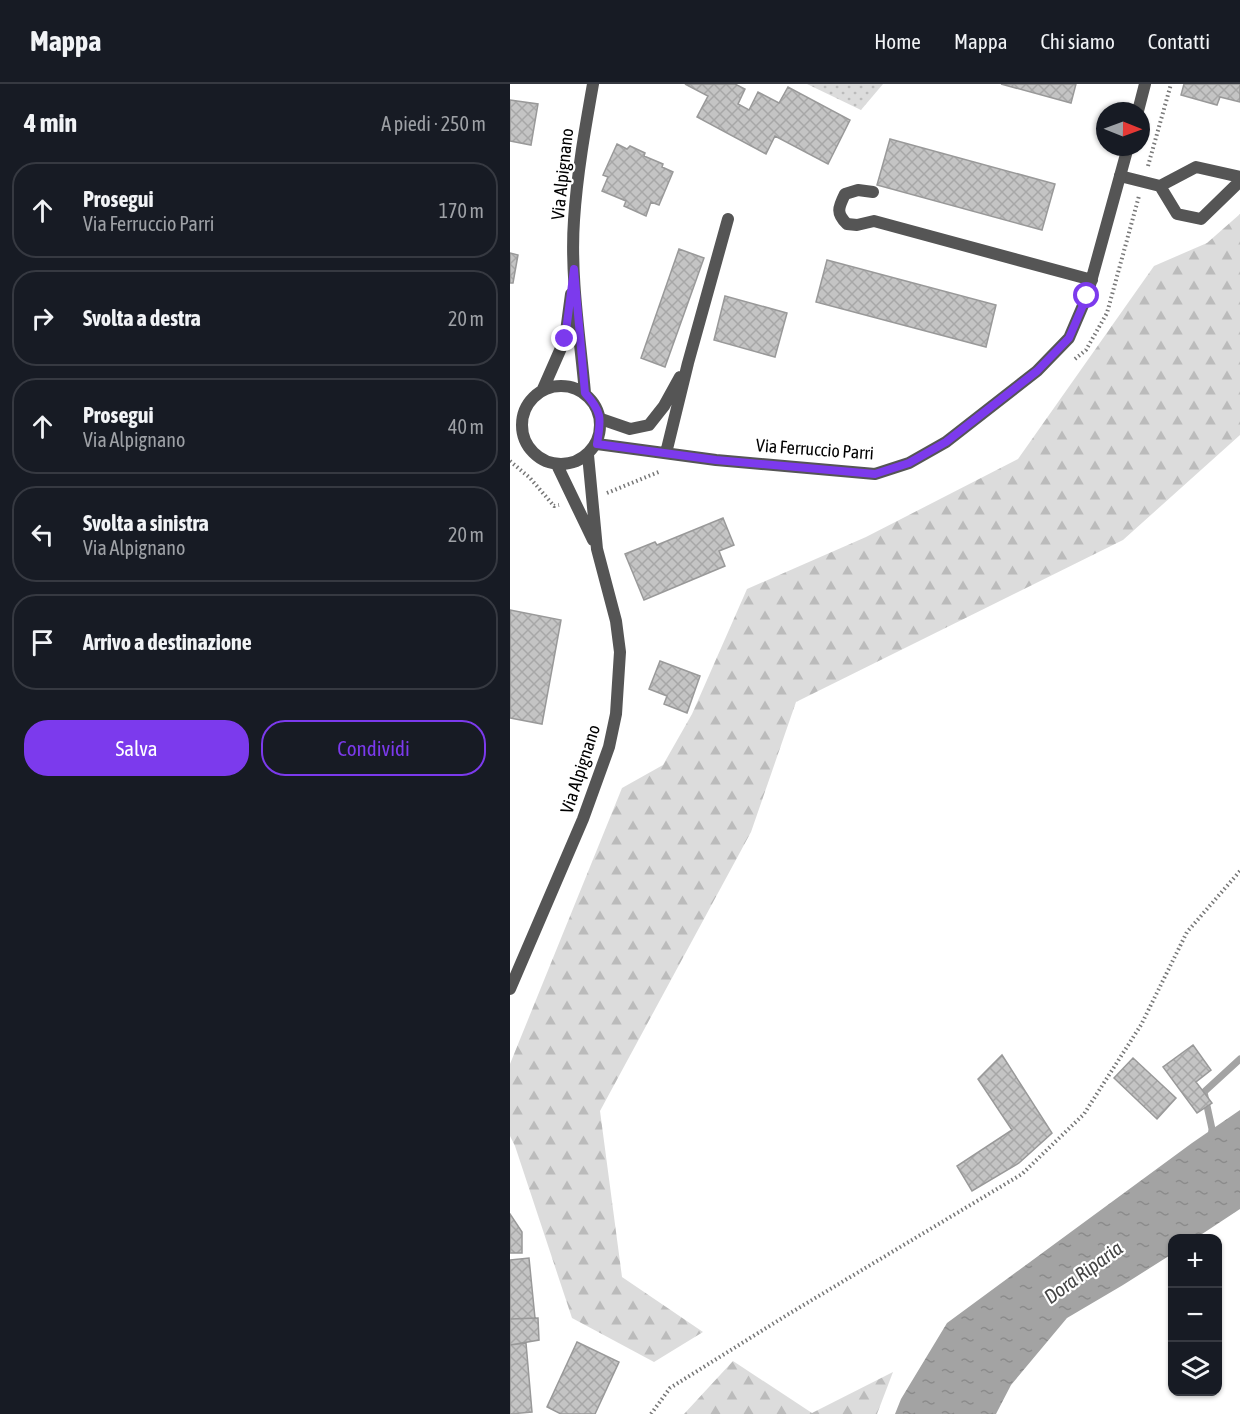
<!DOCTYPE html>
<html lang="it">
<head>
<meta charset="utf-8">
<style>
	body { margin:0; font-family:"Asap Condensed",sans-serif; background:#20242c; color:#f1f3f6 }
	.controls { position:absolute; right:18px; bottom:18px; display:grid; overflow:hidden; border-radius:12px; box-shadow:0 2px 4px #0004 }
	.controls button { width:54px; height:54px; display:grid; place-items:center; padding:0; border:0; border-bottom:2px solid #363941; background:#171b24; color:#f1f3f6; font:30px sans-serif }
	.compass { position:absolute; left:586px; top:18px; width:54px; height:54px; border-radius:50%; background:#171b24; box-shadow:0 2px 4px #0004; rotate:91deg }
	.stop { position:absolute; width:18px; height:18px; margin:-14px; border:4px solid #7c3aed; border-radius:50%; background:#fff }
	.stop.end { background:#7c3aed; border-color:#fff; box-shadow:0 2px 6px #0008 }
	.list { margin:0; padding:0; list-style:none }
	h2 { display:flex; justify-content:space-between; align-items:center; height:78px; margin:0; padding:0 24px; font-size:26px }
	h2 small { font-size:20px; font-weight:400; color:#9ea1a6 }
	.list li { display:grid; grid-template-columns:39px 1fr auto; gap:18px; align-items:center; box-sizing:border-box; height:96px; margin:0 12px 12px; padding:0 12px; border:2px solid #363941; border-radius:24px }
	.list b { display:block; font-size:22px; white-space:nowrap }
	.list p { margin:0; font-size:20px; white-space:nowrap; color:#9ea1a6 }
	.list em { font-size:20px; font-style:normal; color:#9ea1a6 }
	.actions { display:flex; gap:12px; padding:18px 24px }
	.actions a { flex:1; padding:14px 0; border:2px solid #7c3aed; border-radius:24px; text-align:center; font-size:21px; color:#7c3aed }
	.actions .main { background:#7c3aed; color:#fff }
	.icon { flex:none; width:33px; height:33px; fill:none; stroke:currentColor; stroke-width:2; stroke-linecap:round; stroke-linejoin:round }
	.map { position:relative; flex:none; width:730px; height:1330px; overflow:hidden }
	header { display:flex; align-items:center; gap:36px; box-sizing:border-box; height:84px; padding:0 30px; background:#171b24; border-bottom:2px solid #363941 }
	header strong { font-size:28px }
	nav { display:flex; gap:33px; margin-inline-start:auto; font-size:21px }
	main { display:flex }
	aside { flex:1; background:#171b24 }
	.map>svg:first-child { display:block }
	.forest { fill:url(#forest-firs) }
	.park { fill:url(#park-dots) }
	.water { fill:url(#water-ripples) }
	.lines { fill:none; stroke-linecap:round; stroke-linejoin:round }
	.stream { stroke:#a3a3a3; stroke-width:7 }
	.building { fill:url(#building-cross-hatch); stroke:#999; stroke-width:1.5 }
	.path { stroke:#777; stroke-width:4; stroke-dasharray:1.5 3; stroke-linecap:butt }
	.service { stroke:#555; stroke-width:12 }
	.minor { stroke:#555; stroke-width:12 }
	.tertiary { stroke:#555; stroke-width:12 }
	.route { stroke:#7c3aed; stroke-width:8 }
	.labels { text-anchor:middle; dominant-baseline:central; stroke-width:4.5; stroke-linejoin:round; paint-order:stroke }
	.street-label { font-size:18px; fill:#000; stroke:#fff }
	.water-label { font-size:20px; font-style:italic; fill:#444; stroke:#fff }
</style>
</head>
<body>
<header>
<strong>Mappa</strong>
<nav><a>Home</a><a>Mappa</a><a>Chi siamo</a><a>Contatti</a></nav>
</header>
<main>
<aside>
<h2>4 min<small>A piedi · 250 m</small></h2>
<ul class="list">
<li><svg class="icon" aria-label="ahead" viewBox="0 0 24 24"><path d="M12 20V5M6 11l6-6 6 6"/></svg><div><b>Prosegui</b><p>Via Ferruccio Parri</p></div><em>170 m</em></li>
<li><svg class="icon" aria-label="right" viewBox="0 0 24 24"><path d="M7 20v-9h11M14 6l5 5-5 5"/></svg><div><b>Svolta a destra</b></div><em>20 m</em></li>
<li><svg class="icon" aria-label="ahead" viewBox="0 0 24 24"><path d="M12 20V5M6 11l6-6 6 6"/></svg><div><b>Prosegui</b><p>Via Alpignano</p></div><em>40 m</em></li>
<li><svg class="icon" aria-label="left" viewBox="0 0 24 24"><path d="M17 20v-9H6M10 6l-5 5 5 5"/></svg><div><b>Svolta a sinistra</b><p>Via Alpignano</p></div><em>20 m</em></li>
<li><svg class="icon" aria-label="arrive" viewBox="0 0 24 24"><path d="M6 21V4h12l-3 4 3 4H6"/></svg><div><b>Arrivo a destinazione</b></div></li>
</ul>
<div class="actions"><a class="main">Salva</a><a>Condividi</a></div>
</aside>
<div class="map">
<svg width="730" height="1330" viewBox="0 0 730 1330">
	<defs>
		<pattern id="forest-firs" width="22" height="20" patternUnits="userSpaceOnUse" patternTransform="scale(1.5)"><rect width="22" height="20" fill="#dcdcdc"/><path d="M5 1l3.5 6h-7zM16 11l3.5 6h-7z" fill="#bbb"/></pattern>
		<pattern id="park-dots" width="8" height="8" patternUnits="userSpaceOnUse" patternTransform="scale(1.5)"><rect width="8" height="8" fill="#dcdcdc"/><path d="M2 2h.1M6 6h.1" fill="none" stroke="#bbb" stroke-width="1.8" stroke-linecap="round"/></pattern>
		<pattern id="water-ripples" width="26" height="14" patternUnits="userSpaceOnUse" patternTransform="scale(1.5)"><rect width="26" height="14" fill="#a3a3a3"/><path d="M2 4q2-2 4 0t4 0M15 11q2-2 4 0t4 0" fill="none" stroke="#8b8b8b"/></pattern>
		<pattern id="building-cross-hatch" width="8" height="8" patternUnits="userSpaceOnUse" patternTransform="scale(1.5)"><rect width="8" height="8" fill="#c4c4c4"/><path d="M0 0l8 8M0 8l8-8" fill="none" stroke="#a7a7a7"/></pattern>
	</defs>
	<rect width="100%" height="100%" fill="#fff"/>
	<path class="forest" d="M730,130V351L613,456L286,618L241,748L90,1027L112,1193L193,1248L144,1278L62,1234L5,1062L0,1052V980L112,704L153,681L182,630L237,505L356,453L508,375L644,182L697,159Z
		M223,1277L302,1329L383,1288L367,1330H174Z"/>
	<path class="park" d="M297,0H373L351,26Z"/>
	<path class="water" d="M730,1026V1125L686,1154H662V1170L613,1201L557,1234L501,1301L486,1330H385L391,1315L437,1239L682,1059Z"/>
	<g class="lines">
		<path class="stream" d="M701,1054L702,1045L694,1008L730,975"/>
	</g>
	<path class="building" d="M175,0H225L235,5L228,20L239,26L248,8L269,19L278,3L340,36L318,80L265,52L256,70L187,33L198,12Z
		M491,0H566L561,19Z
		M674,0H730V18L710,13L707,21L671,11Z
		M0,16L28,20L21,61L0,57Z
		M380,55L545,100L532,146L367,101Z
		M107,60L117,65L120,62L135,69L134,72L153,80L152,83L163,88L149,121L141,118L136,132L114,122L116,117L92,107L98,93L93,91Z
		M169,165L194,174L155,283L131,274Z
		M0,169L8,171L3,199H0Z
		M317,176L486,221L476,263L306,218Z
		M215,212L277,229L265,273L204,256Z
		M213,434L224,461L209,467L215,482L134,516L115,470L145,458L147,461Z
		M0,526L51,536L32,640L0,634Z
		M150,577L190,592L177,629L154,620L157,612L139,605Z
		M683,961L701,986L686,998L702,1019L687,1029L653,983Z
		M492,971L542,1049L509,1079L462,1107L447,1082L502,1046L468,995Z
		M623,974L666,1014L647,1035L604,994Z
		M0,1130L12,1148V1169H0Z
		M19,1174L25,1234L0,1235V1176Z
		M28,1234L29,1256L0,1261V1235Z
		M67,1258L109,1278L85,1330H51L37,1323Z
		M16,1259L22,1328L0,1330V1261Z"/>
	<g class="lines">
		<path class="path" d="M638,82L661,0
			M565,275L576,266L597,229L629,112
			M0,377L20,394L44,422L49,421
			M97,409L151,387
			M141,1330L160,1304L277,1231L512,1090L574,1030L631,941L677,848L730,787"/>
		<path class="service" d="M610,92L650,102L667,130L691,135L730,97
			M650,102L686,83L730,93"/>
		<path class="minor" d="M628,27L635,0
			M363,108L348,106L335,110C328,124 326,129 337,140L347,141L364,137L582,196
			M91,335L120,345L139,341L154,322L170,293
			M87,360L206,376L365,390L399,379L436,358L527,287L559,254L577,212L618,63
			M156,369L178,279L218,135"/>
		<path class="tertiary" d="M12 341a39 39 0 1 1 78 0a39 39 0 1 1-78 0Z
			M33,305L55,255L61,210
			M75,309C70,253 60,192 64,136C67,90 75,45 83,0
			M47,381L83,456
			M0,905L73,735L99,663L106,630L110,568L106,537L87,465L78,371"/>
	</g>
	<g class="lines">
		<path class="route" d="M55,255L64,185L75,309C93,329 91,335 87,360L206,376L365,390L399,379L436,358L527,287L559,254L577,212"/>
	</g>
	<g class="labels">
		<g class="street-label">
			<text transform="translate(52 90) rotate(-84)">Via Alpignano</text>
			<text transform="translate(305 365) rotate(4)">Via Ferruccio Parri</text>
			<text transform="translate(70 685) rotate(-72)">Via Alpignano</text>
		</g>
		<g class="water-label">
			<text transform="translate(573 1188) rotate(-36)">Dora Riparia</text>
		</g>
	</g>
</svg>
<div class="controls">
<button>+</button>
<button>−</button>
<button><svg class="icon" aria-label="layers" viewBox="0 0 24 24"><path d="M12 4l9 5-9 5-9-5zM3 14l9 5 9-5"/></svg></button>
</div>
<svg class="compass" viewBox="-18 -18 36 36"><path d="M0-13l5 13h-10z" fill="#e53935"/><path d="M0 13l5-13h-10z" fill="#9ea1a6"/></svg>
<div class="stop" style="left:577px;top:212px"></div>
<div class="stop end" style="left:55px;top:255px"></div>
</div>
</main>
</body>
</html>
